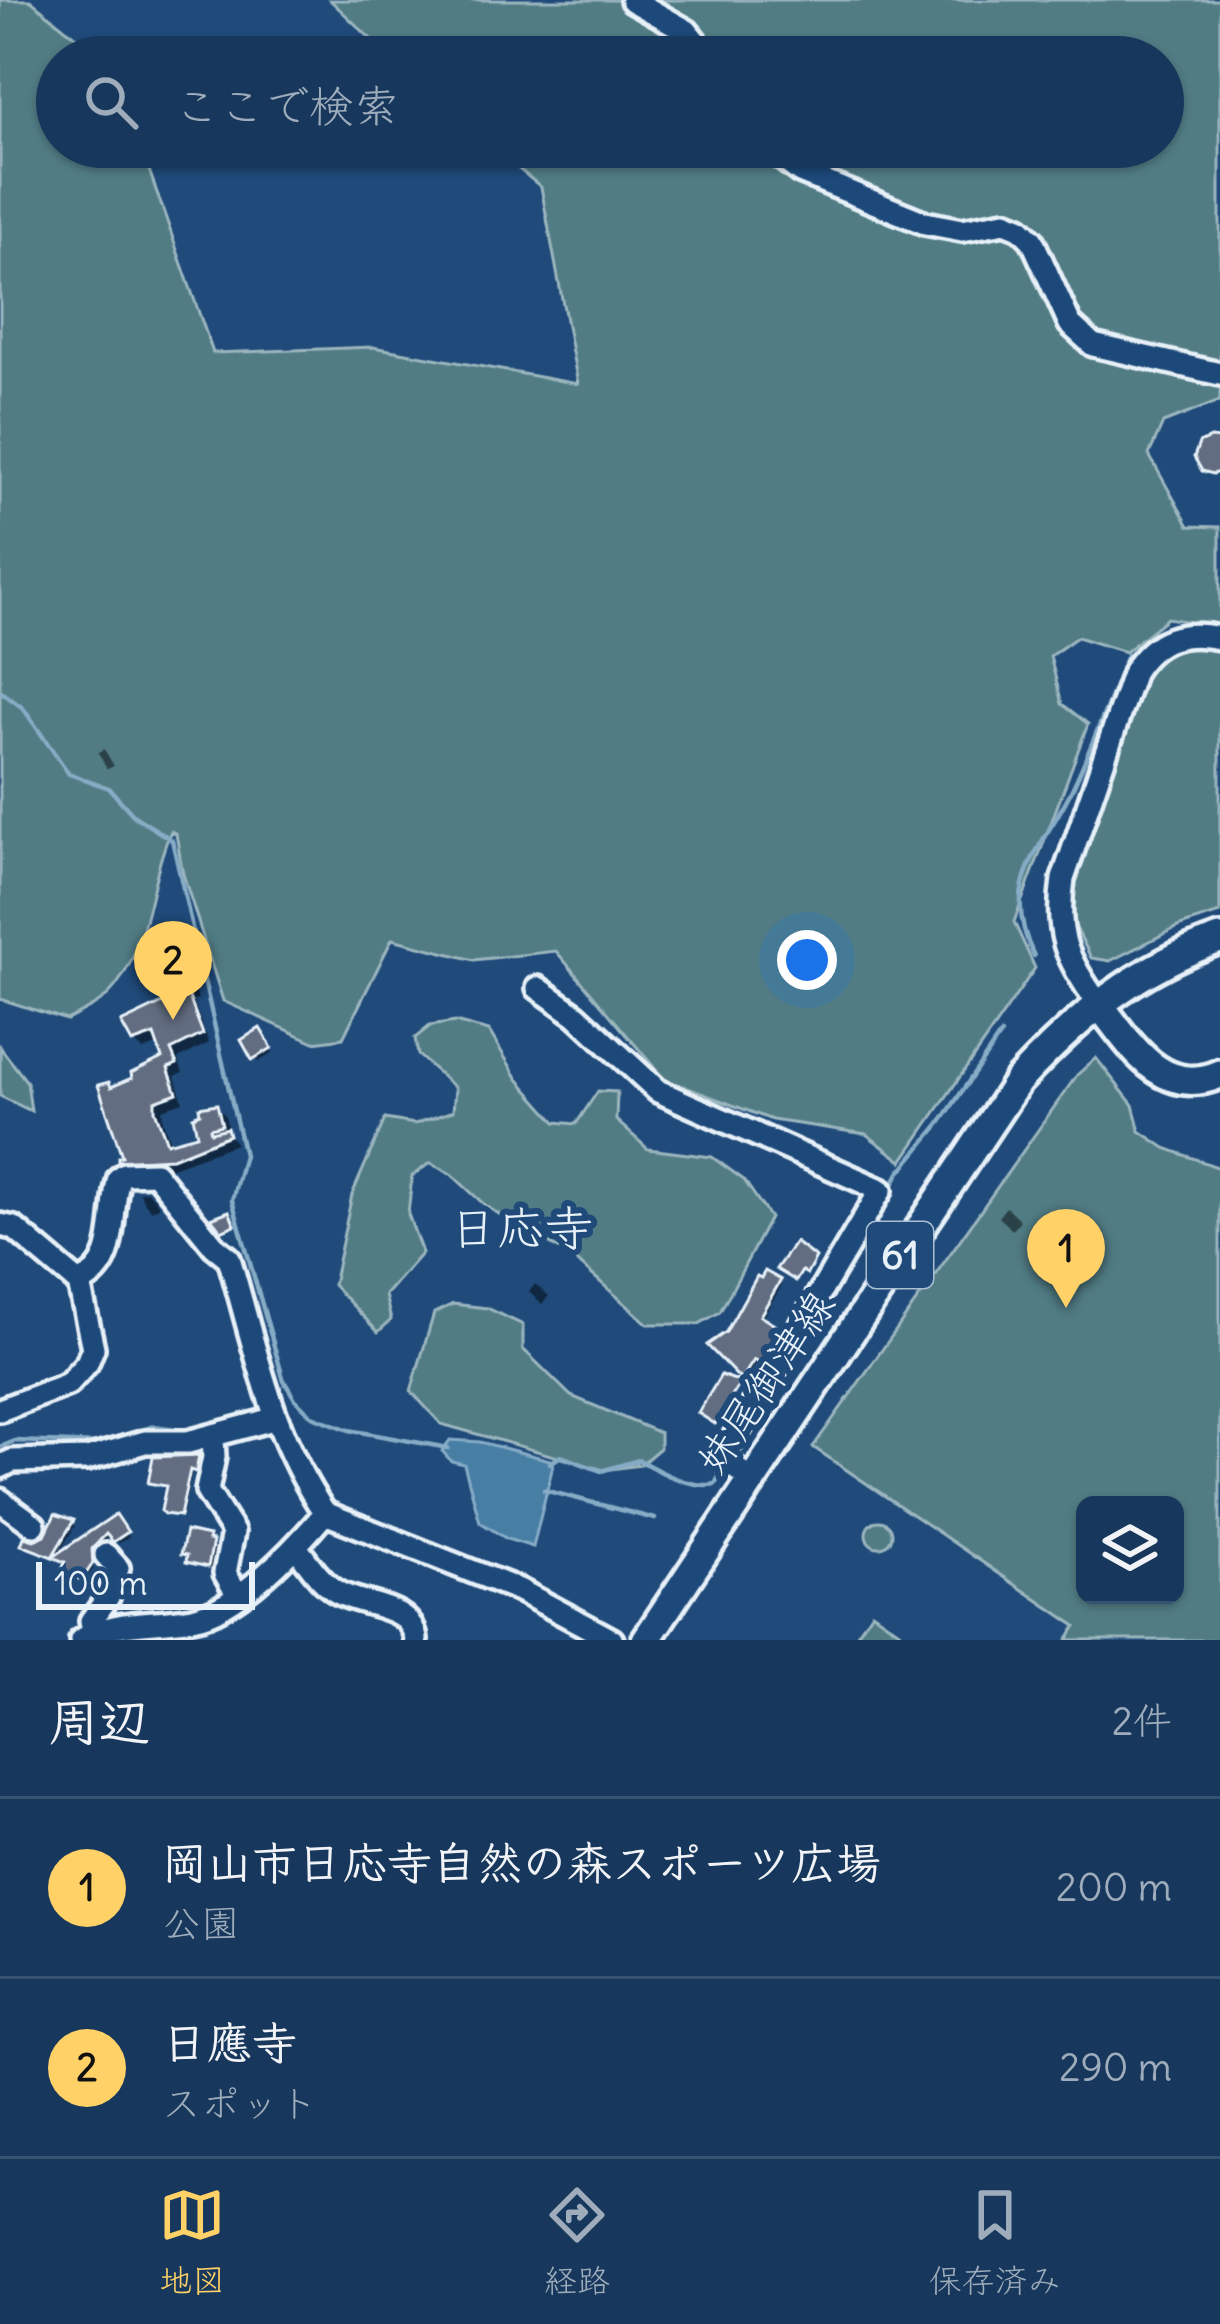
<!DOCTYPE html>
<html lang="ja">
<head>
<meta charset="utf-8">
<style>
	body { margin:0; font-family:Delius,"Klee One",sans-serif; background:#203f62; color:#f1f3f6 }
	.controls { position:absolute; right:36px; bottom:36px; display:grid; overflow:hidden; border-radius:18px; box-shadow:0 3px 9px #0004 }
	.controls button { width:108px; height:108px; display:grid; place-items:center; padding:0; border:0; border-bottom:3px solid #365272; background:#17385c; color:#f1f3f6; font:60px sans-serif }
	.scale { position:absolute; left:36px; bottom:30px; width:219px; box-sizing:border-box; padding-left:12px; border:6px solid #e8f1f8; border-top:0; font-size:33px; line-height:42px; white-space:nowrap; color:#e8f1f8; -webkit-text-stroke:9px #1f4a7a; paint-order:stroke }
	.you { position:absolute; left:807px; top:960px; width:42px; height:42px; margin:-30px; border:9px solid #fff; border-radius:50%; background:#1a73e8; box-shadow:0 0 0 18px #1a73e833 }
	.badge { display:grid; place-items:center; width:78px; height:78px; border-radius:50%; background:#ffd166; color:#111; font-size:39px; font-weight:700 }
	.pin { position:absolute; translate:-50% -99px; filter:drop-shadow(0 3px 6px #0008) }
	.pin::after { content:''; position:absolute; top:63px; width:42px; height:36px; background:inherit; clip-path:polygon(0 0,100% 0,50% 100%) }
	.list { margin:0; padding:0; list-style:none }
	h2 { display:flex; justify-content:space-between; align-items:center; height:156px; margin:0; padding:0 48px; font-size:51px }
	h2 small { font-size:39px; font-weight:400; color:#9eacbb }
	.list li { display:grid; grid-template-columns:78px 1fr auto; gap:36px; align-items:center; box-sizing:border-box; height:180px; padding:0 48px; border-top:3px solid #365272 }
	.list b { display:block; font-size:45px; white-space:nowrap }
	.list p { margin:0; font-size:39px; white-space:nowrap; color:#9eacbb }
	.list em { font-size:39px; font-style:normal; color:#9eacbb }
	.icon { flex:none; width:66px; height:66px; fill:none; stroke:currentColor; stroke-width:2; stroke-linecap:round; stroke-linejoin:round }
	.map { position:relative; flex:none; width:1220px; height:1640px; overflow:hidden }
	.search { position:absolute; background:#17385c; box-shadow:0 3px 9px #0004; left:36px; right:36px; top:36px; height:132px; display:flex; align-items:center; gap:30px; box-sizing:border-box; padding:0 42px; border-radius:66px; color:#9eacbb; font-size:45px }
	.sheet { height:516px; background:#17385c }
	nav { display:flex; justify-content:space-around; align-items:center; box-sizing:border-box; height:168px; border-top:3px solid #365272; background:#17385c; font-size:33px; color:#9eacbb }
	nav a { display:grid; justify-items:center; gap:6px }
	nav .on { color:#ffd166 }
	.map>svg:first-child { display:block }
	.green { fill:#517c84; stroke:#9cb6be; stroke-width:3; fill-rule:evenodd }
	.water { fill:#477ea4; stroke:#87acc6; stroke-width:3 }
	.shadow { fill:#0007 }
	.lines { fill:none; stroke-linecap:round; stroke-linejoin:round }
	.stream { stroke:#87acc6; stroke-width:4.5 }
	.building { fill:#626d81; stroke:#e8f1f8; stroke-width:3 }
	.minor-casing { stroke:#e8f1f8; stroke-width:30 }
	.major-casing { stroke:#e8f1f8; stroke-width:36 }
	.minor { stroke:#1f4a7a; stroke-width:21 }
	.major { stroke:#1f4a7a; stroke-width:27 }
	.labels { text-anchor:middle; dominant-baseline:central; stroke-width:12; stroke-linejoin:round; paint-order:stroke }
	.shield { fill:#1f4a7a; stroke:#acbfd2; stroke-width:3 }
	.shield-label { font-size:39px; font-weight:bold; fill:#e8f1f8 }
	.street-label { font-size:42px; fill:#e8f1f8; stroke:#1f4a7a }
	.quarter-label { font-size:48px; fill:#e8f1f8; stroke:#1f4a7a }
</style>
</head>
<body>
<div class="map">
<svg width="1220" height="1640" viewBox="0 0 1220 1640">
	<rect width="100%" height="100%" fill="#1f4a7a"/>
	<filter id="ink" filterUnits="userSpaceOnUse"><feTurbulence type="fractalNoise" baseFrequency=".00833" numOctaves="2"/><feDisplacementMap in="SourceGraphic" scale="24" xChannelSelector="R" yChannelSelector="G"/><feConvolveMatrix kernelMatrix="1 2 1 2 8 2 1 2 1" color-interpolation-filters="sRGB"/></filter>
	<g filter="url(#ink)">
		<path class="green" d="M0,0H30L80,40L90,57H57V147H141L213,353L373,347L578,384L541,187L492,147H1163V57H390L330,0H1220V401L1163,423L1149,455L1189,526L1220,527V627L1167,618L1125,652L1077,637L1050,656L1062,704L1088,724L1014,922L1035,968L902,1161L866,1134L772,1120L664,1079L556,951L474,960L392,939L343,1038L314,1042L223,1001L183,874L176,834L171,831C147,884 150,953 107,996C97,1006 79,1013 67,1020L0,999Z
			M1190,644L1220,647V913L1180,926L1110,961L1091,958L1072,920L1069,889L1145,672L1166,654Z
			M455,1022L489,1031L518,1079L556,1122L576,1124L598,1091L617,1092L616,1120L648,1149L712,1157L744,1180L770,1218L720,1312L699,1324H648L572,1257L487,1207L451,1174L430,1163L412,1176L408,1214L422,1253L385,1295L391,1320L378,1332L333,1285L352,1195L385,1119L415,1124L453,1111L455,1088L418,1055L415,1038L430,1026Z
			M0,1047L27,1082L31,1111L0,1096Z
			M1096,1058L1133,1105L1140,1131L1165,1148L1220,1168V1640H1067L1076,1626L813,1447L1077,1075ZM1085,1505H1175V1595H1085Z
			M453,1304L487,1308L523,1325V1349L571,1396L660,1433V1448L640,1465L604,1470L441,1424L411,1391L434,1313Z
			M866 1534a13 13 0 1 1 26 0a13 13 0 1 1-26 0Z
			M872,1612L912,1640H853Z"/>
		<path class="water" d="M450,1440L480,1442L554,1461L533,1547L507,1539L480,1522L464,1464L451,1461L442,1451Z"/>
		<path class="shadow" d="M104,749L114,766L107,769L98,752Z
			M182,972L191,980L198,999L193,1001L209,1043L178,1059L183,1073L175,1076L183,1102L162,1109L163,1121L171,1145L200,1138L216,1107L225,1115L229,1134L236,1144L172,1167L130,1168L121,1159L126,1158L113,1089L166,1059L160,1044L143,1050L134,1042L173,1002Z
			M263,1035L273,1053L258,1062L245,1041Z
			M147,1191L156,1200L159,1207L151,1210L143,1201L140,1192Z
			M1006,1207L1020,1220L1012,1230L998,1217Z
			M779,1282L782,1285L761,1320L782,1334L764,1364L757,1361L745,1380L711,1346Z
			M535,1284L549,1296L542,1304L529,1292Z
			M198,1458V1472L192,1471L182,1517L167,1513L168,1487L152,1482Z
			M119,1522L129,1537L119,1543L111,1535L94,1553L93,1571L85,1581L67,1575V1563L28,1547L72,1523L75,1526L56,1558Z
			M208,1539L215,1547L211,1569L193,1565L185,1553Z"/>
		<g class="lines">
			<path class="stream" d="M0,691L23,708L69,774L109,788L134,816L172,840L244,1155L232,1200L284,1381L295,1399L312,1416L349,1430L448,1448
				M1034,956C997,880 1045,848 1074,785C1094,742 1110,698 1127,655
				M888,1194L899,1173L941,1122L1001,1034
				M117,1439L153,1426L193,1431
				M0,1447L15,1441L101,1444
				M550,1463L561,1456L601,1471L639,1460C660,1472 691,1489 715,1484L725,1467
				M544,1490L655,1519"/>
		</g>
		<path class="building" d="M1210,438L1220,439V472L1213,474L1202,471L1194,457L1199,443Z
			M178,968H183L191,991L187,992L203,1034L171,1050L177,1064L168,1068L177,1093L155,1101V1110L167,1143L197,1135L193,1116L200,1113L199,1107L217,1104L222,1125L210,1128L211,1132L227,1128L229,1135L172,1158L118,1161V1157L122,1156L98,1085L109,1082L111,1087L132,1078L131,1073L162,1058L154,1035L132,1043L121,1023L169,1000L160,976Z
			M260,1028L272,1048L252,1060L241,1040Z
			M229,1211L235,1225L221,1231L211,1218Z
			M795,1242L816,1258L807,1274L802,1271L796,1281L776,1269Z
			M765,1271L781,1280L760,1316L781,1329L760,1364L754,1360L741,1380L707,1345L726,1332L757,1276L761,1278Z
			M721,1375L741,1382L715,1424L698,1413Z
			M199,1455L196,1472L190,1470L180,1516L164,1514L161,1511L166,1486L148,1483L153,1457Z
			M55,1514L74,1520L52,1557L21,1545L24,1537L34,1540L45,1535Z
			M116,1514L128,1532L113,1542L106,1534L92,1549L93,1563L82,1580L61,1573L65,1562L52,1557Z
			M186,1531L209,1536L208,1540L213,1541L208,1567L186,1562L187,1555L181,1554Z"/>
		<g class="lines">
			<defs>
				<path id="minor" d="M632,0L687,31L708,57
					M767,147L800,172L925,223L962,230L1005,222L1020,228L1032,240L1070,324L1093,345L1220,374
					M538,988L576,1015L658,1091L881,1190L732,1441L718,1455L750,1479
					M1098,1003C1066,959 1055,934 1063,879L1134,671C1155,638 1183,630 1220,638
					M0,1225L14,1228L79,1283L93,1348L87,1363L68,1384L0,1410
					M79,1283C121,1265 108,1215 119,1178L124,1174L155,1173L214,1246L229,1258C256,1348 270,1433 325,1513L519,1590L612,1640
					M213,1437L214,1457L207,1491L233,1532L225,1573L237,1594
					M0,1467L12,1461L87,1459L145,1442H188L273,1419
					M0,1500L34,1525
					M296,1547C308,1562 320,1582 337,1592C363,1607 412,1603 416,1640
					M93,1632L91,1621L108,1597L118,1568L106,1555
					M81,1640C113,1619 155,1625 192,1618C238,1610 296,1547 325,1513"/>
				<path id="major" d="M1098,1003C1129,1042 1161,1100 1220,1074
					M646,1640L1018,1081C1076,1018 1138,967 1220,939"/>
			</defs>
			<use href="#minor" class="minor-casing"/>
			<use href="#major" class="major-casing"/>
			<use href="#minor" class="minor"/>
			<use href="#major" class="major"/>
		</g>
	</g>
	<g class="labels">
		<rect class="shield" x="867" y="1222" width="66" height="66" rx="9"/>
		<g class="shield-label">
			<text x="900" y="1255">61</text>
		</g>
		<g class="street-label">
			<text transform="translate(765 1382) rotate(-56)">妹尾御津線</text>
		</g>
		<g class="quarter-label">
			<text x="521" y="1228">日応寺</text>
		</g>
	</g>
</svg>
<div class="controls">
<button><svg class="icon" aria-label="layers" viewBox="0 0 24 24"><path d="M12 4l9 5-9 5-9-5zM3 14l9 5 9-5"/></svg></button>
</div>
<div class="scale">100 m</div>
<div class="you"></div>
<div class="pin badge" style="left:1066px;top:1308px">1</div>
<div class="pin badge" style="left:173px;top:1020px">2</div>
<div class="search"><svg class="icon" aria-label="search" viewBox="0 0 24 24"><circle cx="10" cy="10" r="6"/><path d="M15 15l6 6"/></svg>ここで検索</div>
</div>
<section class="sheet">
<h2>周辺<small>2件</small></h2>
<ul class="list">
<li><span class="badge">1</span><div><b>岡山市日応寺自然の森スポーツ広場</b><p>公園</p></div><em>200 m</em></li>
<li><span class="badge">2</span><div><b>日應寺</b><p>スポット</p></div><em>290 m</em></li>
</ul>
</section>
<nav>
<a class="on"><svg class="icon" aria-label="map" viewBox="0 0 24 24"><path d="M3 6l6-2 6 2 6-2v14l-6 2-6-2-6 2zM9 4v14M15 6v14"/></svg>地図</a>
<a><svg class="icon" aria-label="directions" viewBox="0 0 24 24"><path d="M12 3l9 9-9 9-9-9zM9 14v-3h6M13 9l2 2-2 2"/></svg>経路</a>
<a><svg class="icon" aria-label="saved" viewBox="0 0 24 24"><path d="M7 4h10v16l-5-4-5 4z"/></svg>保存済み</a>
</nav>
</body>
</html>
